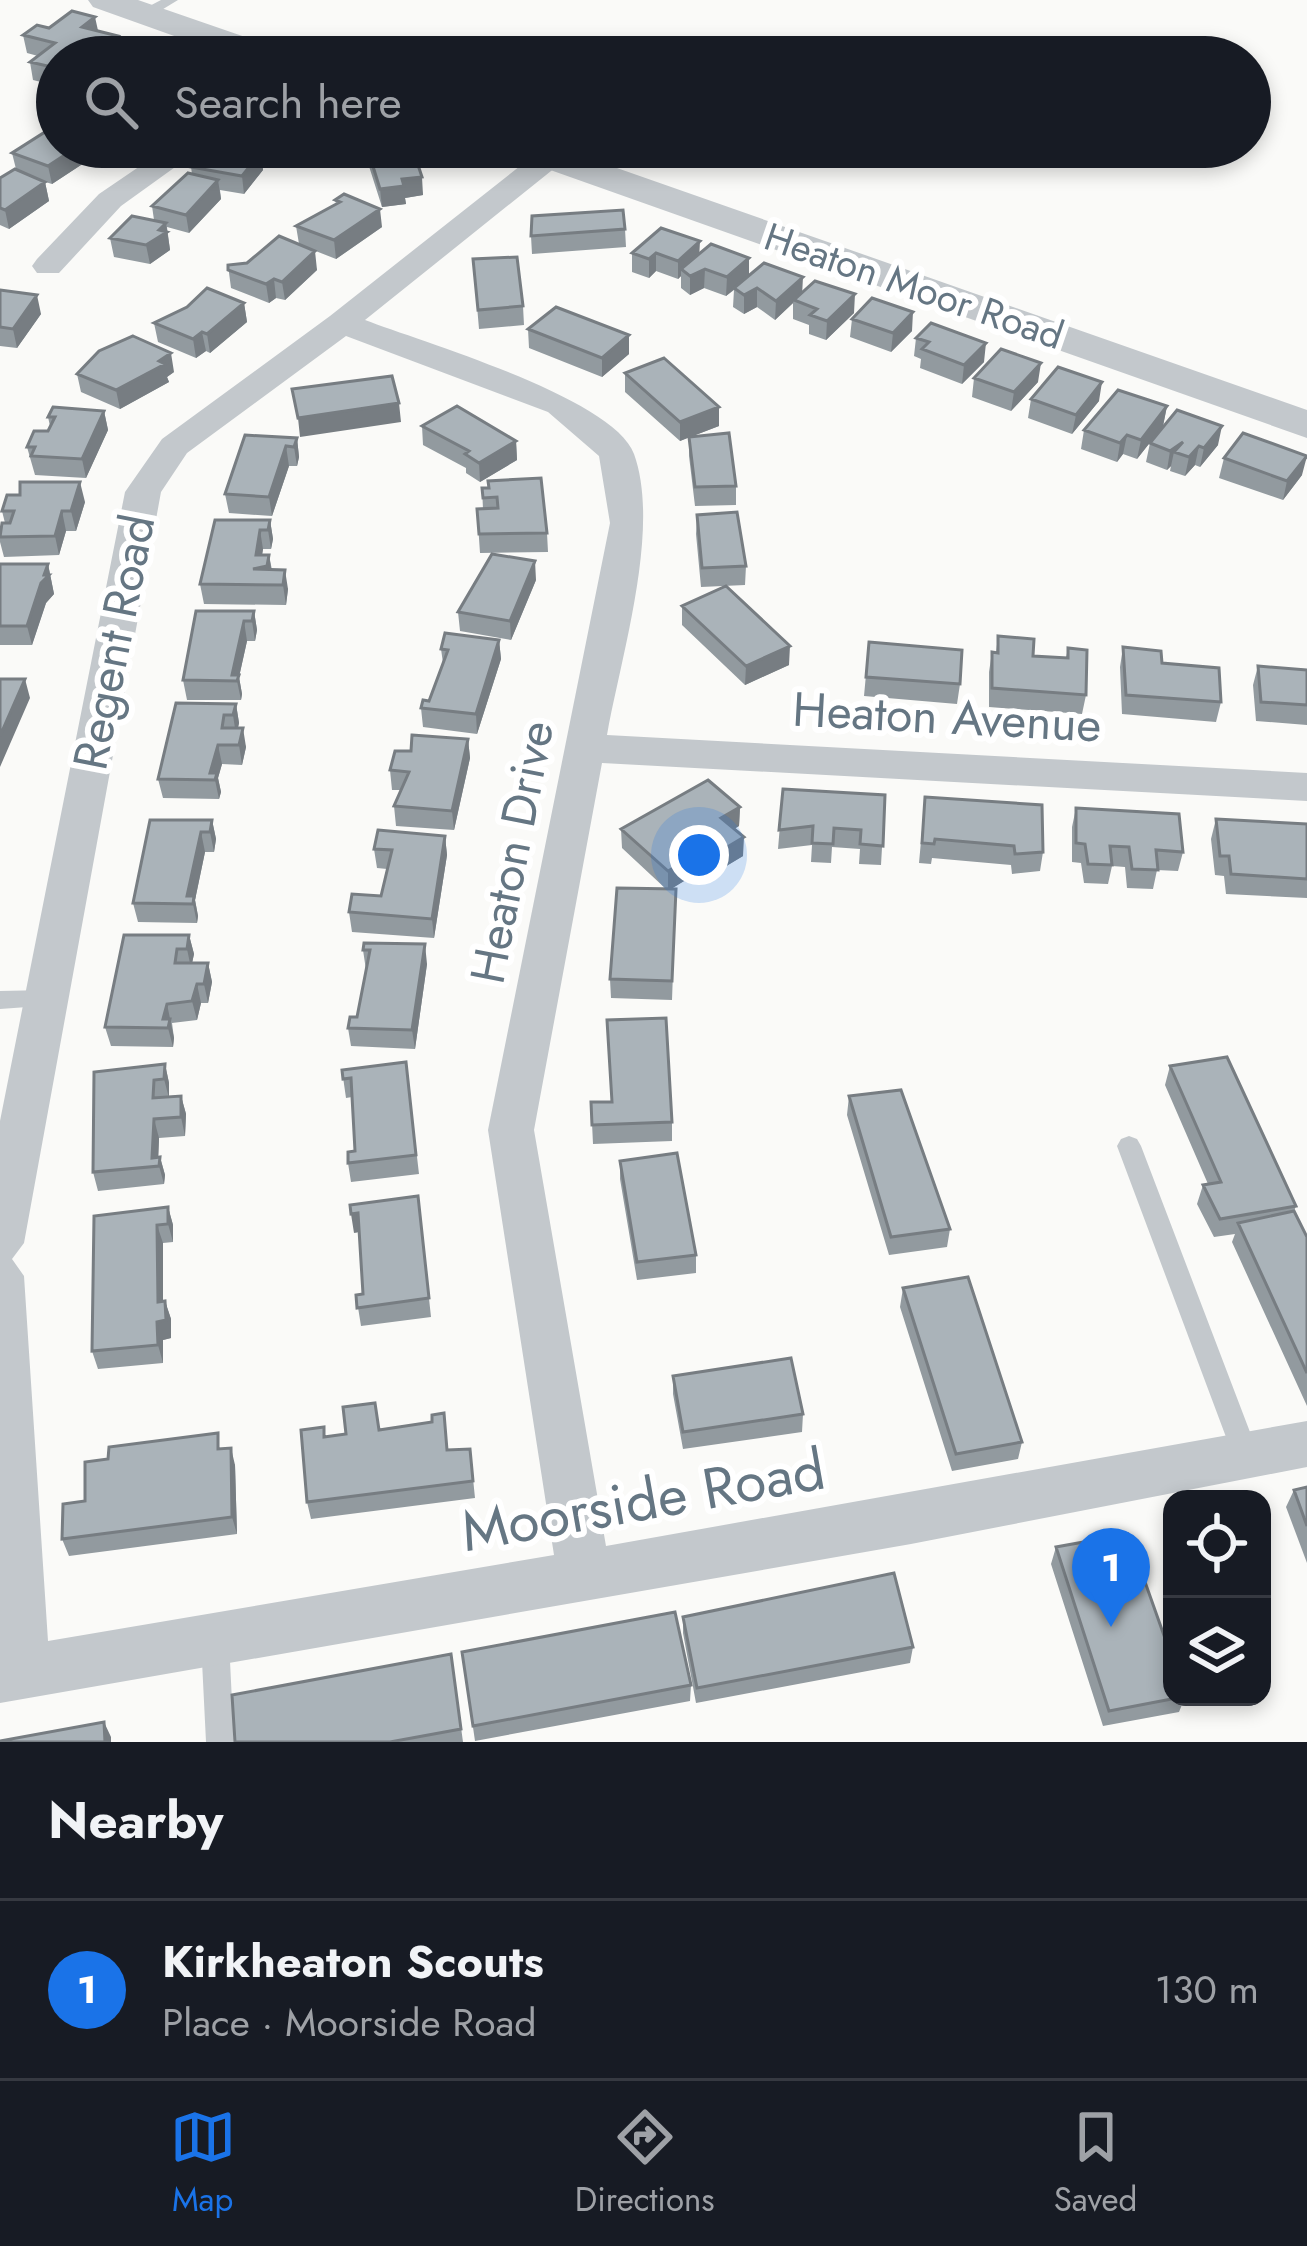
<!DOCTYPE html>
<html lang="en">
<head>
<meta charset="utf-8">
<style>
	body { margin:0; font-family:Jost,sans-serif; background:#242831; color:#f1f3f6 }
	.controls { position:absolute; right:36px; bottom:36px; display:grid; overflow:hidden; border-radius:24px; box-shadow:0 6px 18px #0003 }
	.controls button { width:108px; height:108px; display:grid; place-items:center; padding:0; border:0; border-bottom:3px solid #363941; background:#171b24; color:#f1f3f6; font:60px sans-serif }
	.you { position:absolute; left:699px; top:855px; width:42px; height:42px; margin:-30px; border:9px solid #fff; border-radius:50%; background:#1a73e8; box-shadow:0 0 0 18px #1a73e833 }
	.badge { display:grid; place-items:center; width:78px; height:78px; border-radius:50%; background:#1a73e8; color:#fff; font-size:39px; font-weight:700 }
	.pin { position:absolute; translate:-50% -99px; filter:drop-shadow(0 3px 6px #0008) }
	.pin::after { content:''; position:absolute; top:63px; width:42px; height:36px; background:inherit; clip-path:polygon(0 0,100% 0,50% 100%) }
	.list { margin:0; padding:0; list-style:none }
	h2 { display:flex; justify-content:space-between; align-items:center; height:156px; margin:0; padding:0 48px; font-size:51px }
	h2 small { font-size:39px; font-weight:400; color:#9ea1a6 }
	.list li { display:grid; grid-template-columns:78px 1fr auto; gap:36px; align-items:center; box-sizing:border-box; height:180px; padding:0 48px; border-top:3px solid #363941 }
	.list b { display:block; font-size:45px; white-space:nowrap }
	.list p { margin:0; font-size:39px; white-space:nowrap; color:#9ea1a6 }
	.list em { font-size:39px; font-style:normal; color:#9ea1a6 }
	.icon { flex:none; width:66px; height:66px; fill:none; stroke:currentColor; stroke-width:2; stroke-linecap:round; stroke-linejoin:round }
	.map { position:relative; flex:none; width:1307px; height:1742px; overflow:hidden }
	.search { position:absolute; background:#171b24; box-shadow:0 6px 18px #0003; left:36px; right:36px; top:36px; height:132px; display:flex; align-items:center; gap:30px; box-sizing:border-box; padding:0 42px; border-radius:66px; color:#9ea1a6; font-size:45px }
	.sheet { height:336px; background:#171b24 }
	nav { display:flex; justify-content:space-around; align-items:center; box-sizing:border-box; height:168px; border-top:3px solid #363941; background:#171b24; font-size:33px; color:#9ea1a6 }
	nav a { display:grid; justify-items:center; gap:6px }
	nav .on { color:#1a73e8 }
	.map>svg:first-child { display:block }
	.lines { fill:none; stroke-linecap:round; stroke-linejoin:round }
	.service { fill:#c3c8cc; fill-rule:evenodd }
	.minor { fill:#c3c8cc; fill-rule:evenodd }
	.tertiary { fill:#c3c8cc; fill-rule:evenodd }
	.wall { fill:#929a9f }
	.shaded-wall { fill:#777d82 }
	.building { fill:#aab3b9; stroke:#777d82; stroke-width:3 }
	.labels { text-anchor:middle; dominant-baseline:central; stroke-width:12; stroke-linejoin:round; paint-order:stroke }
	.far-street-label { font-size:39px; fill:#657683; stroke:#fff }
	.street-label { font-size:48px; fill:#657683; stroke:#fff }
	.near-street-label { font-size:57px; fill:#657683; stroke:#fff }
</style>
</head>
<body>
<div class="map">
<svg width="1307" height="1742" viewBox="0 0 1307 1742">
	<rect width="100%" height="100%" fill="#fafaf8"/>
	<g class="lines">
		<path class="service" d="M161,0H178L150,17H140V11Z
			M47,990L55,993L58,999L55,1005L0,1009V991Z
			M1129,1136L1137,1139L1141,1146L1258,1453L1254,1461L1245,1465L1236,1461L1232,1453L1117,1146L1121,1139Z
			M215,1628L225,1632L229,1641L234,1742H206L201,1641L205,1632Z"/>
		<path class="minor" d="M168,147H203L121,206L59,273H37L32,266L37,259L99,194Z
			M550,148L565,157L561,163L365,320C422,342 614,398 634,454C661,529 621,656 607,735L1307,773V801L602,763L534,1130L606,1546L1307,1421V1467L911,1544L0,1703V1121L125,492L162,439L330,316L539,151ZM346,336L548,412L599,456L610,523L488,1130L554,1555L48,1641L24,1276L12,1259L24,1243L161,492L187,453Z"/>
		<path class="tertiary" d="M88,0H138L280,49L285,57H233L93,7Z
			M502,147H557L1307,410V438L508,155Z"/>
	</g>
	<path class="wall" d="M49,28L98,31L118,36L122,54L118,57H57V86L33,80L30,62L38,56L27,53L23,35Z
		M57,147H102L101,149L81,147L84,163L52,184L42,181L45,182L49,201L9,229L0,225V178L16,169L12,153Z
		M255,147H297L287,163L262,160L263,170L244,194L220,190L221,199L189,233L167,227L170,250L150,264L114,257L110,238L154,220L152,206L192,174L191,167L255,151Z
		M366,147H412L423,195L405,198L406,204L382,207L367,160Z
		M335,200L382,227L336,259L308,248L317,270L285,300L276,298L269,303L231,288L228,265L247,263L299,244L296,226L336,204Z
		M625,229L626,247L532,254L531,236Z
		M632,253L699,254L749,258V275L854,313L826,340L809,334V325L793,319V303L775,320L757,307L744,314L733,307L734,290L726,296L704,288L690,295L681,288V276L678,279L656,271L649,278L632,272Z
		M473,259L523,306L524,325L479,329Z
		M0,290L41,314L17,348L0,346Z
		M244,303L247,322L210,353L206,351L196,358L158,342L154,323Z
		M852,319L912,331L891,352L850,337Z
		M528,329L629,335V354L602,377L529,348Z
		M916,338L984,362L962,384L920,368L921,359L914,356Z
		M174,372L167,377L169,382L120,409L81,392L77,374Z
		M625,373L719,407V426L690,437L736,486V505L695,506L689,456V437L680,441L625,392Z
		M974,378L1038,382L1011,411L972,397Z
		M1031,399L1099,401L1072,434L1028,418Z
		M1167,406L1163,426L1137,459L1123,454L1117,462L1081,449L1084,430Z
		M104,411L108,430L86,478L35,475L27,447L48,431L50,426L48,417Z
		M422,426L516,441L517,460L480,482L466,473V468L423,445Z
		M297,438L299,457L297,466H289L272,516L229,513L225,494Z
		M1150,443L1218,445L1200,467L1195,465L1185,476L1170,471L1171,466L1167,470L1146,462Z
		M1224,458L1302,475L1283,500L1219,478Z
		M482,488H489L547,533L548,552L480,553L477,509H483Z
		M85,502L76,531H66L59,555L4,557L0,542V532L5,523L2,511Z
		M697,515L746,566L745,585L701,587L696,534Z
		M270,520L273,539L271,549H263L262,555H269L272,570L288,589L286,605L204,604L200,584Z
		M0,564H48L54,594L46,603L32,645H0Z
		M536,580L511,640L460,631L458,612Z
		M682,606L789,665L745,685L682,625Z
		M254,611L257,630L255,641H247L239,677L242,694L241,700H187L183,680Z
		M998,636L1033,656L1066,658L1068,648L1086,695L1082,714L989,707V672L992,652L996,653Z
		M499,640L501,659L477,734L423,727L421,708L429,701L443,663L441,649Z
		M869,642L960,684L957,704L864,696Z
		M1123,647L1162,663L1221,702L1216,722L1122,714L1120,667Z
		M1258,666L1307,670V725L1256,721L1253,685Z
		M236,704L239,723L238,728L246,747L242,765L222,764L218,778L221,792L219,799L163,798L158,779Z
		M468,739L470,758L454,830L396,826L394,806L401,790H392L390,770L411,751Z
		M783,789L885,795L881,865L859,864L860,849L832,847L831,863L811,862L812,845L778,849Z
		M925,797L1043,852L1040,871L1012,874L1011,865L932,858L931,864L919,863Z
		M740,807L739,826L734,829L743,856L718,871L698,853L689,858V878L670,889H676L672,1000L611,998L610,979L666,889L622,848L621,829Z
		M1076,808L1183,852L1178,871L1157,870L1153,889L1127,888L1125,867L1112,866L1108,884L1084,883L1081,863L1072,862V827Z
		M1216,819L1307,824V898L1226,894L1224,876L1215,875L1211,839Z
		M212,820L216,839L214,852H205L195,900L198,916L197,923L138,922L133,903Z
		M445,836L447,855L434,938L352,932L349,912L381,896L387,869L377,868L374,849Z
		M189,935L194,954L192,963H208L212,982L208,1003H201L197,1020L172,1023L174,1038L173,1047L111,1046L105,1027Z
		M364,943L427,964L415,1049L351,1046L348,1028L357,1017L366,970L363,950Z
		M406,1062L419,1174L351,1182L348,1163L355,1151L352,1097L346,1098L342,1070Z
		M165,1064L169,1083V1097L181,1096L186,1114L185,1136L159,1138L158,1157H160L165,1175L164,1184L98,1191L93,1172Z
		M1170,1066L1296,1206L1294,1211L1307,1237V1406L1232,1242L1235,1234L1214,1237L1197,1204L1203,1185L1208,1184L1165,1085Z
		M849,1096L950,1229L947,1247L889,1255L847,1115Z
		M591,1102H611L672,1122V1141L593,1144Z
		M620,1161L696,1255V1273L637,1280L620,1179Z
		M418,1196L431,1317L361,1326L356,1295L363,1294L360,1232L354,1233Z
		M168,1207L173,1225V1242L163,1243V1301H165L171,1319V1338L163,1340V1363L98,1369L92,1351L94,1216Z
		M903,1288L1022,1442L1018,1459L952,1471L900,1307Z
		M673,1376L803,1414L802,1432L683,1449L673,1394Z
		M380,1430L448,1450L470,1449L475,1498L311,1519L307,1502L326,1437Z
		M222,1449L235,1465L237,1534L69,1556L62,1539L85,1501Z
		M1307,1487V1563L1286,1507L1294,1490Z
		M1056,1547L1185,1697L1179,1712L1103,1726L1051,1564Z
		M683,1617L913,1647L910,1663L696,1703L683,1633Z
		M462,1652L691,1685L690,1701L475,1741Z
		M451,1654L463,1742H235Z"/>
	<path class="shaded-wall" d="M95,17L99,35L82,27Z
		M118,36L122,54L118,57H96L95,54Z
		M77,147H81L84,163L52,184L48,166Z
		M285,147H297L287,163Z
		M261,152L263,170L244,194L242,176Z
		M422,177L423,195L405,198L406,204L382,207L380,189L402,179Z
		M218,180L221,199L189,233L186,215Z
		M45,182L49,201L9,229L5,210Z
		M380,209L382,227L336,259L334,240Z
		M166,223L170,250L150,264L146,245Z
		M700,241L699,260L681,269V276L678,279V261Z
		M315,251L317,270L285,300L282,282Z
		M656,253V271L649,278V259Z
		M749,258V277L726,296L727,277Z
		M705,269L704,288L690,295V276Z
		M803,277L802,296L794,300L793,303L775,320L776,301Z
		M274,279L276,298L269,303L266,284Z
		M757,288V307L744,314V295Z
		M855,294L854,313L826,340L827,321Z
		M37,295L41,314L17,348L13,329Z
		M244,303L247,322L210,353L207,334Z
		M913,312L912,331L891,352L893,333Z
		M202,332L206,351L196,358L193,339Z
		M629,335V354L602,377V358Z
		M986,343L984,362L962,384L964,365Z
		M171,353L174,372L167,377L169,382L120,409L116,390Z
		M1041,363L1038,382L1011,411L1014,392Z
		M1102,382L1099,401L1072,434L1076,415Z
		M399,403L401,422L300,437L298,418Z
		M1167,406L1163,426L1137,459L1141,440Z
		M719,407V426L680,441V422Z
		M104,411L108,430L86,478L82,459Z
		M1222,426L1218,445L1200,467L1204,448Z
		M1127,435L1123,454L1117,462L1120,443Z
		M297,438L299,457L297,466L294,447Z
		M516,441L517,460L480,482L479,463Z
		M1183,442L1174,452L1171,466L1167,470L1170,451Z
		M286,446L289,466L272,516L269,497Z
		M1199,446L1195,465L1185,476L1189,457Z
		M1307,456L1302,475L1283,500L1287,481Z
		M80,482L85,502L76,531L71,511Z
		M62,511L66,531L59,555L55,536Z
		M270,520L273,539L271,549L268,530Z
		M260,530L263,549L260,568L269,555L272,574L255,585L256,555Z
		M535,561L536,580L511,640L510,621Z
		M48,564L54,594L46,603L32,645L27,626Z
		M285,570L288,589L286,605L283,585Z
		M254,611L257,630L255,641L252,621Z
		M244,621L247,641L239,677L242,694L241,700L237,681L232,675Z
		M499,640L501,659L477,734L476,714Z
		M790,646L789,665L745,685L746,666Z
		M25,679L30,698L0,767V736Z
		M236,704L239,723L236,735L233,715Z
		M243,728L246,747L242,765L239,745Z
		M468,739L470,758L454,830L452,811Z
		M218,745L222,764L218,778L221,792L219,799L215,780L210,773Z
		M740,807L739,826L720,837L721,818Z
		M212,820L216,839L214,852L210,832Z
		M201,832L205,852L195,900L198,916L197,923L193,904L187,896Z
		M698,834V853L676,866V847Z
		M445,836L447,855L434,938L432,919Z
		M744,837L743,856L718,871L719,852Z
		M689,859V878L668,891V871Z
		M189,935L194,954L191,968L187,949Z
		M425,944L427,964L415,1049L412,1030Z
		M208,963L212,982L208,1003L204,984Z
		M197,984L201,1003L197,1020L192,1001Z
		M167,1004L174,1038L173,1047L168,1028L163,1019Z
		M165,1064L169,1083V1098L164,1079Z
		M181,1096L186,1114L185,1136L181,1117Z
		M154,1119L159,1138L158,1166L152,1158Z
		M160,1157L165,1175L164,1184L159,1166Z
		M168,1207L173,1225V1242L168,1224Z
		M358,1213L361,1231L354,1233L351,1214Z
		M157,1225L163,1243V1320L158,1302Z
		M165,1301L171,1319V1338L163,1340V1363L158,1345L157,1322Z
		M231,1448L235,1465L237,1534L232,1517Z
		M104,1722L111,1737V1742H105Z"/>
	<path class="building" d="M72,11L95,17L82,27L118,36L95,54L80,50L71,57H57L56,68L30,62L55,43L23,35L37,25L49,28Z
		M151,54L180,57H149Z
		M45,132L57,136V147H77L48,166L12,153Z
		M208,147H233L261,152L242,176L191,167Z
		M367,147H412L422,177L402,179L404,186L380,189Z
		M15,169L45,182L5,210L0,208V178Z
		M188,173L218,180L186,215L152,206Z
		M344,194L380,209L334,240L296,226L340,202L335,200Z
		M623,210L625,229L531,236L532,216Z
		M132,216L166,223L159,230L167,232L146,245L110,238Z
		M661,228L700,241L678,261L656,253L649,259L632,253Z
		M279,236L315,251L282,282L274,279L266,284L228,270V265L247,263Z
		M711,244L749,258L727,277L705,269L690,276L681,269Z
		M517,257L523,306L478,310L473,259Z
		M764,263L803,277L776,301L757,288L744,295L734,288Z
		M815,281L855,294L827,321L810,315L817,309L794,300Z
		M207,288L244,303L207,334L202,332L193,339L154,323L187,307Z
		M0,290L37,295L13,329L0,327Z
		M872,298L913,312L893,333L852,319Z
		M556,307L629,335L602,358L528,329Z
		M931,323L986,343L964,365L922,349L929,342L916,338Z
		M133,336L171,353L159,361L165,364L116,390L77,374L99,351Z
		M1001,349L1041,363L1014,392L974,378Z
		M664,358L719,407L680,422L625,373Z
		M1058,367L1102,382L1076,415L1031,399Z
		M392,376L399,403L298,418L292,389Z
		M1118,390L1167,406L1141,440L1127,435L1120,443L1084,430Z
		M457,406L516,441L479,463L465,454L469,451L422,426Z
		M53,407L104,411L82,459L31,456L35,447H27L34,431H48L55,417H48Z
		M1177,410L1222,426L1204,448L1199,446L1189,457L1174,452L1183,442L1170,451L1150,443Z
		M729,433L736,486L695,487L689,437Z
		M1243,433L1307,456L1287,481L1224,458Z
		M245,435L297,438L294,447L286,446L269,497L225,494Z
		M541,478L547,533L479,534L477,509L498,508L497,497L483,498L482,488H489L488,481Z
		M20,482H80L71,511H62L55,536L0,537L2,523H10L14,511H2L7,495H20Z
		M737,512L746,566L702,568L697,515Z
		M215,520H270L268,530H260L256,555H269L267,566L253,569L285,570L283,585L200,584Z
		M492,554L535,561L510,621L458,612Z
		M0,564H48L44,575H49L41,583L27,626H0Z
		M726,586L790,646L746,666L682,606Z
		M196,611H254L252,621H244L232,675H239L237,681L183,680Z
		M445,633L499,640L476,714L421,708L423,700L429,701L448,650L441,649Z
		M998,636L1034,639L1033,656L1068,658V648L1087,650L1086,695L992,688V652L998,653Z
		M869,642L962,650L960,684L866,677Z
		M1123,647L1161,651L1162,663L1219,668L1221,702L1126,695Z
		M1258,666L1307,670V705L1261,702Z
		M0,679H25L0,736Z
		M176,703L236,704L233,715H224L222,728H243L239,745H218L210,773H217L215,780L158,779Z
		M412,735L468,739L452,811L394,806L409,772L390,770L395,751H411Z
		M708,780L740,807L721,818L744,837L719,852L698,834L676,847L689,859L668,871L621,829Z
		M783,789L885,795L883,846L860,844L861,830L834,828L833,844L812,843L813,826L779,830Z
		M925,797L1042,805L1043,852L1015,854L1014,846L935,839L934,844L922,843Z
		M1076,808L1179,814L1183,852L1156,850L1158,870L1132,869L1129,847L1110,846L1112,865L1088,864L1085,844L1076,843Z
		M1216,819L1307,824V879L1231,874L1229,856H1220Z
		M150,820H212L210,832H201L187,896H194L193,904L133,903Z
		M378,830L445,836L432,919L349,912L352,894L381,896L392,850L374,849Z
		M617,888L676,889L672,981L610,979Z
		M124,935H189L187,949H177L175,963H208L204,984H197L192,1001L167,1004L163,1019H170L168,1028L105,1027Z
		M364,943L425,944L412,1030L348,1028L350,1017H357L370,950H363Z
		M666,1018L672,1122L592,1125L591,1102H612L607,1020Z
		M1227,1057L1296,1206L1220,1219L1203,1185L1221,1182L1170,1066Z
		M406,1062L416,1155L348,1163V1152L355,1151L351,1078L343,1079L342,1070Z
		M165,1064L164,1079L154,1080L153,1098L181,1096V1117L154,1119L152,1158L160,1157L159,1166L93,1172L94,1072Z
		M901,1090L950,1229L891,1237L849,1096Z
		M677,1153L696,1255L637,1262L620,1161Z
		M418,1196L429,1298L357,1308L356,1295L363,1294L358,1213L351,1214L350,1205Z
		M168,1207V1224L157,1225L158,1302L165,1301L166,1320L157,1322L158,1345L92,1351L94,1216Z
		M1294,1211L1307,1237V1373L1238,1223Z
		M968,1277L1022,1442L956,1454L903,1288Z
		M791,1358L803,1414L683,1432L673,1376Z
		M375,1403L379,1430L432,1422V1415L444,1413L447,1450L470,1449L473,1481L307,1502L301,1430L324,1427V1437L346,1434L343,1407Z
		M218,1433V1449L231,1448L232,1517L62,1539L63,1504L85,1501V1462L108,1459L109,1447Z
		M1307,1487V1526L1294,1490Z
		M1128,1534L1172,1658V1697H1182L1109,1711L1056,1547Z
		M894,1573L913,1647L697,1688L683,1617Z
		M675,1612L691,1685L473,1726L462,1652Z
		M451,1654L461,1729L390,1742H235L232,1695Z
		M104,1722L105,1742H0V1741Z"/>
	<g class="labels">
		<g class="far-street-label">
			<text transform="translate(914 286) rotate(19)">Heaton Moor Road</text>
		</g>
		<g class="street-label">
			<text transform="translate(114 642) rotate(-79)">Regent Road</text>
			<text transform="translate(947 717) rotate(3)">Heaton Avenue</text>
			<text transform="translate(512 852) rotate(-79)">Heaton Drive</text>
		</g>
		<g class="near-street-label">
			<text transform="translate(643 1500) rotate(-10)">Moorside Road</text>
		</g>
	</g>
</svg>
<div class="controls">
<button><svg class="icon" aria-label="locate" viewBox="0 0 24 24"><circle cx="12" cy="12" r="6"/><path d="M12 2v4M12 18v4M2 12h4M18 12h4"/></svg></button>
<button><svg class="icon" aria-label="layers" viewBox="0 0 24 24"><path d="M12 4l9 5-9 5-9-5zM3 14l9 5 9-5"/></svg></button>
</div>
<div class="you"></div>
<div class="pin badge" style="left:1111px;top:1627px">1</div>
<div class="search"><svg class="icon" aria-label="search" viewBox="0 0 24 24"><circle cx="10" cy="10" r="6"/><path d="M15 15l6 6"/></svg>Search here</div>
</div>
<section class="sheet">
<h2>Nearby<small></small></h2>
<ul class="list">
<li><span class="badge">1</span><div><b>Kirkheaton Scouts</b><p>Place · Moorside Road</p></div><em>130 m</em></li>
</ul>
</section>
<nav>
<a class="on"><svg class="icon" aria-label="map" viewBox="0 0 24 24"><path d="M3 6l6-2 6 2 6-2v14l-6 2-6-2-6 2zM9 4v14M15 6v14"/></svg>Map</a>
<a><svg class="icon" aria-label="directions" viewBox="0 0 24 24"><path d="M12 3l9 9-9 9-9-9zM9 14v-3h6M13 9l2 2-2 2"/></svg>Directions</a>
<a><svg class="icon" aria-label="saved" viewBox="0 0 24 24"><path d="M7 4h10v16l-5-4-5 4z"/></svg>Saved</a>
</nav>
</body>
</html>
